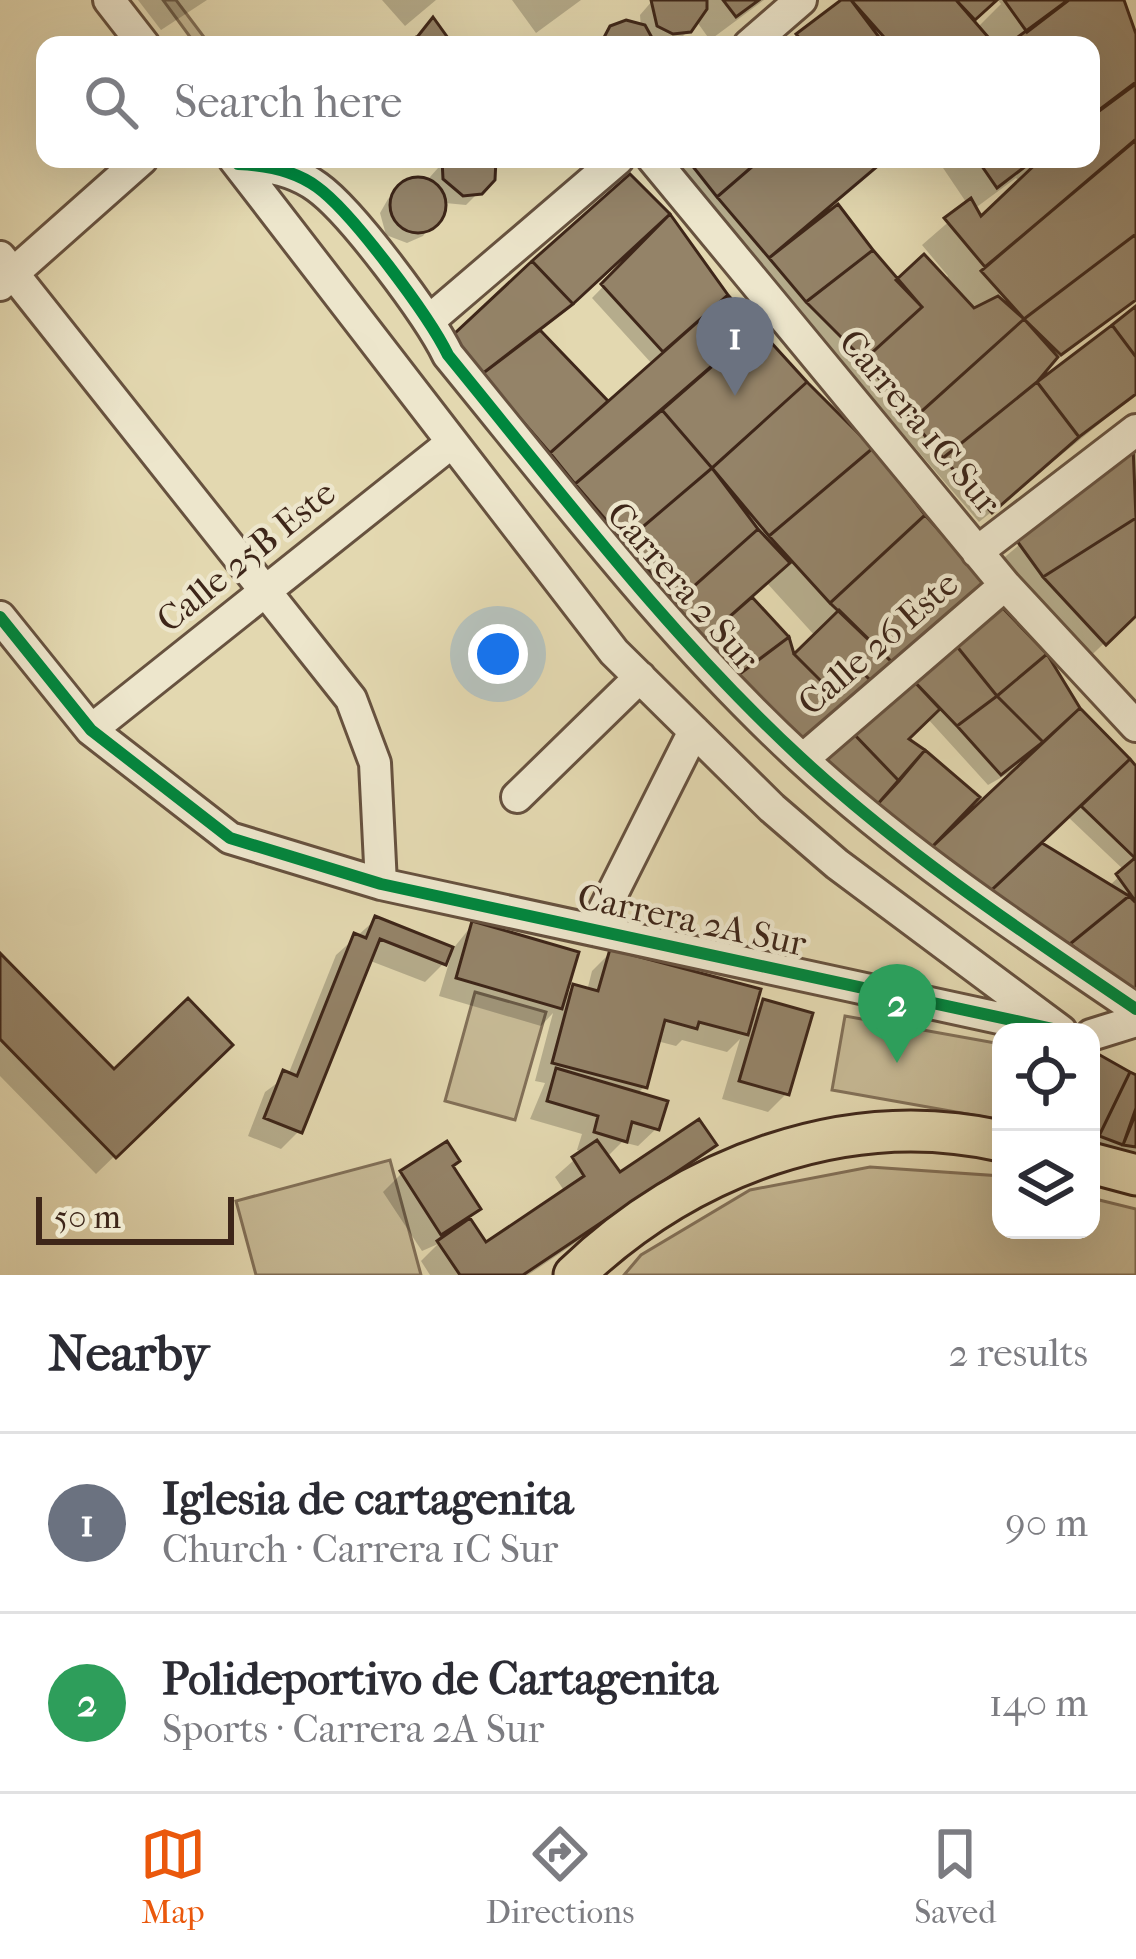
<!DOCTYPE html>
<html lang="en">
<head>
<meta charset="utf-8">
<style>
	body { margin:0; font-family:"IM FELL French Canon",serif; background:#f7f7f7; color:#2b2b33 }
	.controls { position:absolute; right:36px; bottom:36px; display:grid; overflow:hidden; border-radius:24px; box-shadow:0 12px 48px #0002 }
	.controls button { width:108px; height:108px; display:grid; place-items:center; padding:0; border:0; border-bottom:3px solid #e1e1e2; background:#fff; color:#2b2b33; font:60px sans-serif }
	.scale { position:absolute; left:36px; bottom:30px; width:198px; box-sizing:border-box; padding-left:12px; border:6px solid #3e2619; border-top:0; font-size:33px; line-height:42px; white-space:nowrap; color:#3e2619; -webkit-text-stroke:9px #ede6cc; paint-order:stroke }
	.you { position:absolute; left:498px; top:654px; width:42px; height:42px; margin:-30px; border:9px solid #fff; border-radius:50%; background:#1a73e8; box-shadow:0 0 0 18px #1a73e833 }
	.badge { display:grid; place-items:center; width:78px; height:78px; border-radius:50%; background:#ea580c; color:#fff; font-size:39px; font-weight:700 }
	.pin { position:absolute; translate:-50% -99px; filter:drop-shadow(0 3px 6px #0008) }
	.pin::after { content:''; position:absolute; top:63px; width:42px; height:36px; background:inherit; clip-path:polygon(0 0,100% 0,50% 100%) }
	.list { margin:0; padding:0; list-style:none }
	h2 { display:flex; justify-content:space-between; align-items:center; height:156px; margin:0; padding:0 48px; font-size:51px }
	h2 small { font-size:39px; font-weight:400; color:#7c7c81 }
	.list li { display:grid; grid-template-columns:78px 1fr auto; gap:36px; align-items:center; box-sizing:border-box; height:180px; padding:0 48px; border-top:3px solid #e1e1e2 }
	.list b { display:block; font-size:45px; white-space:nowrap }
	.list p { margin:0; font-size:39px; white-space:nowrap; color:#7c7c81 }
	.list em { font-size:39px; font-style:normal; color:#7c7c81 }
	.icon { flex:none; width:66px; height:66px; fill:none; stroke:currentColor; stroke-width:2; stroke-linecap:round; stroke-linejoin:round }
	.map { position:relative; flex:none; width:1136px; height:1275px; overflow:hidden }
	.search { position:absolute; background:#fff; box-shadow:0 12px 48px #0002; left:36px; right:36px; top:36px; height:132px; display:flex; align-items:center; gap:30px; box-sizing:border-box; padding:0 42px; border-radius:24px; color:#7c7c81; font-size:45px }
	.sheet { height:516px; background:#fff }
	nav { display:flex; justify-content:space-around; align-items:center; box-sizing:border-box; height:168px; border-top:3px solid #e1e1e2; background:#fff; font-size:33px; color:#7c7c81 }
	nav a { display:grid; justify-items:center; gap:6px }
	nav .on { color:#ea580c }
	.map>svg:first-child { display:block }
	.green { fill:#c7ba96; stroke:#827058; stroke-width:3 }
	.shadow { fill:#0003; fill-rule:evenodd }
	.building { fill:#948368; stroke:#3e2619; stroke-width:3 }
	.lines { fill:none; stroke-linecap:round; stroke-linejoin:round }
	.minor-casing { stroke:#67523f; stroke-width:36 }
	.major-casing { stroke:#3e2619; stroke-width:45 }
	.minor { stroke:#ede6cc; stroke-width:30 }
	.major { stroke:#e3d8b0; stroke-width:39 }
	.cycleway-casing { stroke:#ede6cc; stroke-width:20 }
	.cycleway { stroke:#00873e; stroke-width:12 }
	.labels { text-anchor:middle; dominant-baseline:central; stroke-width:9; stroke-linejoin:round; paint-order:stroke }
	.street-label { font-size:36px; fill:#3e2619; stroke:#ede6cc }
</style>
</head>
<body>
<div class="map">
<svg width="1136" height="1275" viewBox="0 0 1136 1275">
	<rect width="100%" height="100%" fill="#e3d8b0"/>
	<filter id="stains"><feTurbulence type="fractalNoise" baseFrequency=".00167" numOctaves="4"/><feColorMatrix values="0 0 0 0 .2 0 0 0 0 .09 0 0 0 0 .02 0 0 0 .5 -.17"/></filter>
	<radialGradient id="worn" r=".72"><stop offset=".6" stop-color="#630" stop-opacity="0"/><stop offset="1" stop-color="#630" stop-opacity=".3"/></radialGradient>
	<path class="green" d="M163,0H176L210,45H196Z
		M475,992L546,1012L515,1120L445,1101Z
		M845,1016L1001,1044V1120L832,1090Z
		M390,1160L421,1275H256L236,1201Z
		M870,1167L1001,1176V1230H1091V1198L1136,1209V1275H624L641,1255L750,1190Z"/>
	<path class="shadow" d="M138,0H207L161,30Z
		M382,0H436L405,26Z
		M512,0H581L536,33Z
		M653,0H764L710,40L697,22L676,43L596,45L611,29L641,28L640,15Z
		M840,0H1122L1136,35V296L1048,362L1051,366L1030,389L1136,310V394L979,522L667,159H882L805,226L896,285L944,280L948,276L922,245L968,205L937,159H1091V45H792ZM998,0L1001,4L977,28L972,22ZM1016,178L1019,181L979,219L974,209Z
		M446,159H494L492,179L466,205L445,203L423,236L407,243L386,235L380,213L388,199L401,186L425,180L431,185L430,177Z
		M495,159H530L513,167Z
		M630,178L668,217L754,329L871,450L988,589L793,759L443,349ZM632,250L635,254L592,298L653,365L608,405L537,331ZM766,582L816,637L793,660L786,638L749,597Z
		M1136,447V613L1079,667L1000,561Z
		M913,678L1078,710L1136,774V1009L816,775ZM927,718L988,785L1025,764L950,835L947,832L976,797L904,739ZM1067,816L1125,871L1108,887L1037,843Z
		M375,920L452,950L473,924L561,1000L574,987L587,991L592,971L611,952L751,1015L764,1002L786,1094L768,1112L722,1099L740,1039L727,1052L682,1040L676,1046L657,1041L644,1087L636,1095L657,1128L638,1146L622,1142L606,1158L619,1177L713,1145L694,1163L528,1275H430L421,1261L438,1244L422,1251L383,1192L402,1173L450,1167L477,1208L467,1219L485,1246L565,1192L555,1177L583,1152L577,1150L582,1134L530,1119L545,1083L535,1081L553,1013L541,1026L439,996L451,956L425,982L368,960L299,1131L281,1149L248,1136L265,1092L288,1075L336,955Z
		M0,958L114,1073L229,1045L96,1174L0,1076Z
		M1091,1053L1136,1074V1161L1091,1148Z"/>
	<path class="building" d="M651,0H707V9L691,32L673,34L657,26Z
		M723,0H759L736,17Z
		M841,0H851L885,45H805L796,34Z
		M851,0H956L995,45H891Z
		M956,0H997L975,20Z
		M1004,0H1069L1027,32Z
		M1068,0H1124L1136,34V82L1091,116V45H1007Z
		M433,17L453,45H400L418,36Z
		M626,20L645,25L656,45H600L610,26Z
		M1136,84V140L985,267L944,218L971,198L981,216L1041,159H1091V117Z
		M1136,139V234L1024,319L981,271Z
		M442,159H496L495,180L482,194L463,196L443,179Z
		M687,159H761L717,197Z
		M761,159H886L769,258L717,197Z
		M977,159H1035L997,188Z
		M630,174L670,214L573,304L532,261Z
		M390 205a28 28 0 1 1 56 0a28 28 0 1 1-56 0Z
		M838,204L873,250L806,302L769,258Z
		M670,214L728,295L663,352L601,284Z
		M1136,234V300L1061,355L1024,319Z
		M873,250L922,307L864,360L806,302Z
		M924,254L974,308L998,296L1024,319L912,420L864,360L922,307L896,280Z
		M532,261L573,304L482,374L453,335Z
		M728,295L757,327L575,484L550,453Z
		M1136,306V357L1112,325Z
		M1024,319L1058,357L1037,382L943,458L912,420Z
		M1112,325L1136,357V394L1079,437L1037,382Z
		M757,327L807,382L712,468L662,410Z
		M540,330L608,401L550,453L482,374Z
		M807,382L873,448L769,536L712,468Z
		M1037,382L1079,437L992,513L943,458Z
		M662,410L712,468L625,542L575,484Z
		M1133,446L1136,518L1043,577L1017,541Z
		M873,448L925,515L830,603L769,536Z
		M712,468L758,529L675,603L625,542Z
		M925,515L992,589L896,666L830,603Z
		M1136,518V616L1106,645L1043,577Z
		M758,529L790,563L703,640L675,603Z
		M752,597L789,637L737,676L703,640Z
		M997,602L1047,654L997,696L951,639Z
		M839,610L896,666L876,686L851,661L826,686L794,654Z
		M789,637L794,654L826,686L851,661L876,686L807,750L737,676Z
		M951,639L997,696L957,726L910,677Z
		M1047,654L1080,708L1043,742L997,696Z
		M910,677L940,709L909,739L925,750L899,781L852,732Z
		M997,696L1043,742L1001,775L957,726Z
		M1080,708L1130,759L981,900L931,848Z
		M852,732L899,781L876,806L826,761Z
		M925,750L980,797L931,848L876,806Z
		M1130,759L1136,766L1135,858L1081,806Z
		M1042,843L1129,896L1070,944L981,900Z
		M1135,858L1136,857V902L1116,874Z
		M1129,896L1136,903V994L1070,944Z
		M375,916L453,947L446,965L380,939L302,1133L264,1118L283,1070L297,1076L354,933L366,938Z
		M472,921L579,952L562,1009L456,978Z
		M610,949L761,989L748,1035L699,1022L697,1029L665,1020L647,1088L552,1063L573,984L598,991Z
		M0,953L114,1069L188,998L233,1045L116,1158L0,1039Z
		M763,999L813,1013L789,1095L739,1081Z
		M1091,1050L1130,1072L1099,1136L1091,1134Z
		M556,1068L668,1101L659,1130L632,1122L627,1142L594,1132L598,1116L547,1101Z
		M1130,1072L1136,1075V1108L1123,1145L1099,1136Z
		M1136,1113V1147L1123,1145Z
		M699,1119L717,1145L523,1275H460L437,1241L470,1218L486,1242L584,1176L572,1157L597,1140L620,1172Z
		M447,1141L460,1161L453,1166L481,1209L441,1235L400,1171Z"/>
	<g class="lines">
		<defs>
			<path id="minor" d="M109,0L144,45
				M749,45L801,0
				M234,159L614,652L772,808L837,864L1061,1031
				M653,159L1005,585L1136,726
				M238,164C266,165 294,170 317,187C352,212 429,316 448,355C561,493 670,637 801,758C904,853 1021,931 1136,1009
				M0,257L351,699L375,763L381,884
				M0,285L142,159
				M431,319L618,159
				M977,552L1136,430
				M0,617L91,730L230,838L381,884L1050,1029
				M91,730L450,444
				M803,759L1005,585
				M517,797L640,677
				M594,930L694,731
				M1091,1035L1136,1021"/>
			<path id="major" d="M1091,1163L1136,1175
				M574,1275C687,1167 845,1106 1001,1141"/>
		</defs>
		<use href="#minor" class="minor-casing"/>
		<use href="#major" class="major-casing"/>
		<use href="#minor" class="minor"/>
		<use href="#major" class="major"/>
		<defs>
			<path id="cycleway" d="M238,164C266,165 294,170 317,187C352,212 429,316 448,355C561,493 670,637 801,758C904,853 1021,931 1136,1009
				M0,617L91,730L230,838L381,884L1067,1032"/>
		</defs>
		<use href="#cycleway" class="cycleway-casing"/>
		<use href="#cycleway" class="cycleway"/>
	</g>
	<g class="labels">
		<g class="street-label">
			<text transform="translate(920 422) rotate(50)">Carrera 1C Sur</text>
			<text transform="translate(246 556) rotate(-39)">Calle 25B Este</text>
			<text transform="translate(683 586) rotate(49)">Carrera 2 Sur</text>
			<text transform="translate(878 643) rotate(-41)">Calle 26 Este</text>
			<text transform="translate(692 920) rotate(12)">Carrera 2A Sur</text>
		</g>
	</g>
	<rect width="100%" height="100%" filter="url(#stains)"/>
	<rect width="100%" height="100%" fill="url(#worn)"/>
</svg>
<div class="controls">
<button><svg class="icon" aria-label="locate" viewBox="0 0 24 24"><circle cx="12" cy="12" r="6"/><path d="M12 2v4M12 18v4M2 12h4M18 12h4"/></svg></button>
<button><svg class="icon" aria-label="layers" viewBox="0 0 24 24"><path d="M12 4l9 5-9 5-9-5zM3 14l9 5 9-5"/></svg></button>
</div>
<div class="scale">50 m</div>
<div class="you"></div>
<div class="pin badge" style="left:735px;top:396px;background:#6b7280">1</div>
<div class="pin badge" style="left:897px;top:1063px;background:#2e9e5b">2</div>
<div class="search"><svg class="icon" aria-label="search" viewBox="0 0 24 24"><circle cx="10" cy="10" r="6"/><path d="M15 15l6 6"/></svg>Search here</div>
</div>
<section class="sheet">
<h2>Nearby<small>2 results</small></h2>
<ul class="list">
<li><span class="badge" style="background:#6b7280">1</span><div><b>Iglesia de cartagenita</b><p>Church · Carrera 1C Sur</p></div><em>90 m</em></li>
<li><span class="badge" style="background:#2e9e5b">2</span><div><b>Polideportivo de Cartagenita</b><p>Sports · Carrera 2A Sur</p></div><em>140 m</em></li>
</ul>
</section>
<nav>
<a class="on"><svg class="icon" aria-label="map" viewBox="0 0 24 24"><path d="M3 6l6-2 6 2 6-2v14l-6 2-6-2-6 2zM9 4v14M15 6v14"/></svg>Map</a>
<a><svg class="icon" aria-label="directions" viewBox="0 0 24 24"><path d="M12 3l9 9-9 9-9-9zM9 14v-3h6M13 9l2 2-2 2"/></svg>Directions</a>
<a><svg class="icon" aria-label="saved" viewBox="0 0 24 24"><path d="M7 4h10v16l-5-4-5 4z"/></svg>Saved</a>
</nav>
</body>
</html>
